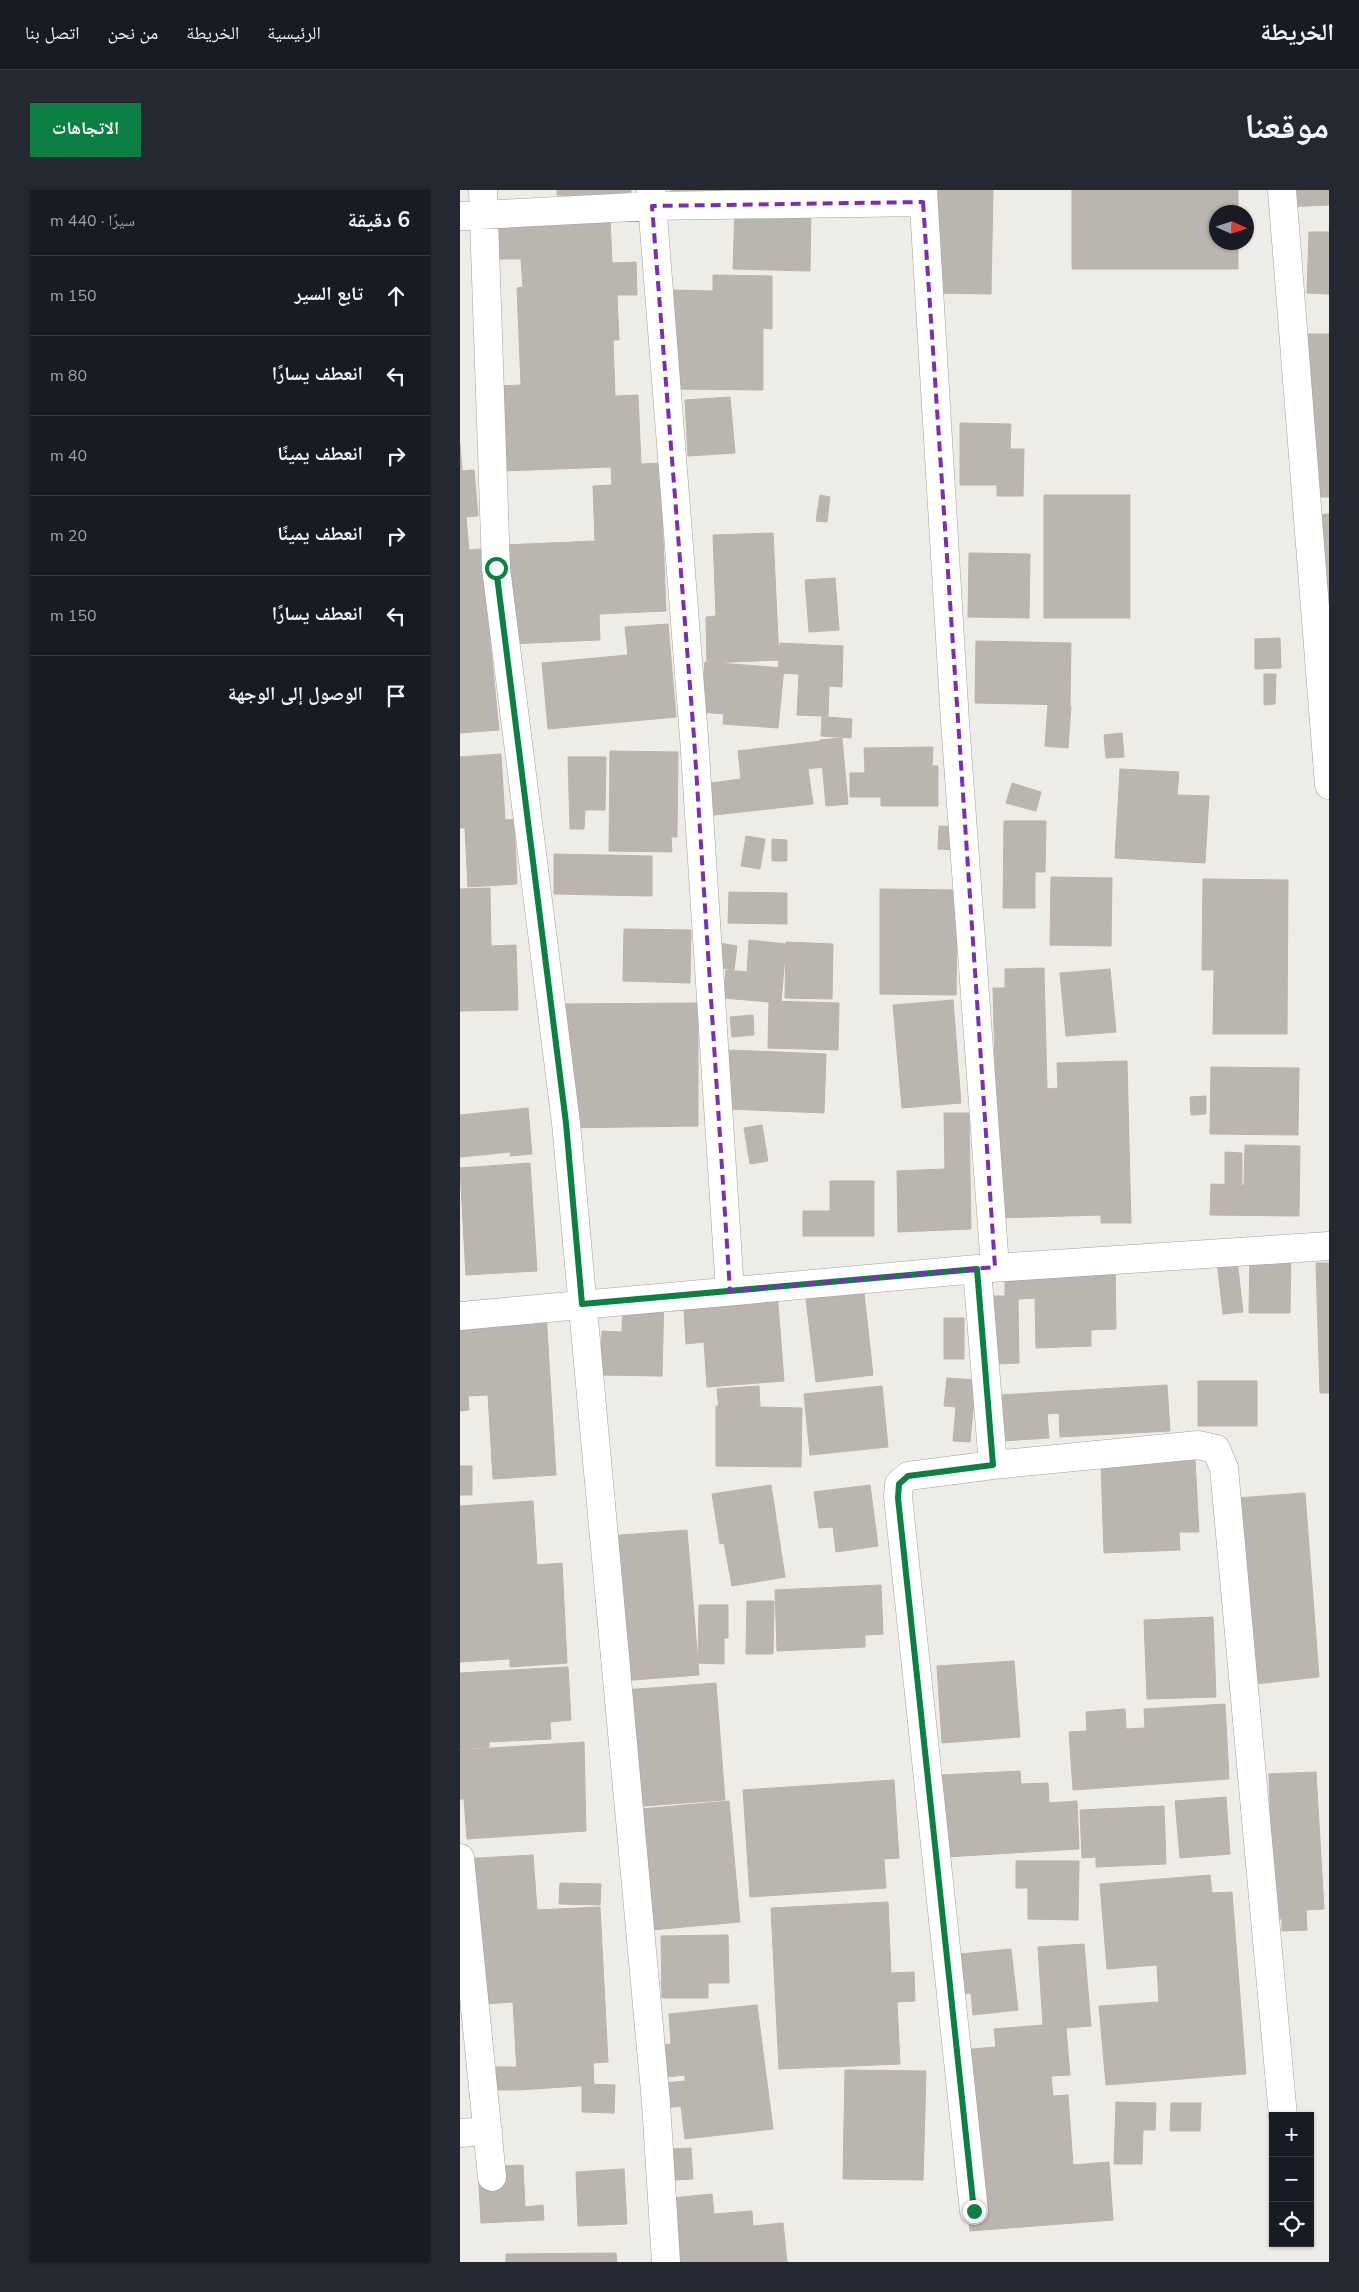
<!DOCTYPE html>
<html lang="ar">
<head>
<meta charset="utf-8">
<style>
	body { margin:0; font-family:"Nunito Sans","Noto Naskh Arabic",sans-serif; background:#242831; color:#f1f3f6; direction:rtl }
	.controls { position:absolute; right:15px; bottom:15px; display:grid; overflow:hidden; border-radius:0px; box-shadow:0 1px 4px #0004 }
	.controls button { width:45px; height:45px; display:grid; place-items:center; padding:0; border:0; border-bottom:1px solid #363941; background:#171b24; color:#f1f3f6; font:25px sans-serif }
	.compass { position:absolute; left:749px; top:15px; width:45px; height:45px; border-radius:50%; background:#171b24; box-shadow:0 1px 4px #0004; rotate:93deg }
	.stop { position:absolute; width:15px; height:15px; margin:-11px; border:4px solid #0b8043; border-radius:50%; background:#fff }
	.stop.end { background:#0b8043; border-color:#fff; box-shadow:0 1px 5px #0008 }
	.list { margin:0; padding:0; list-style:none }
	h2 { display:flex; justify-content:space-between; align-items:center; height:65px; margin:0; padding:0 20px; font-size:21px }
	h2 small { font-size:16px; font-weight:400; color:#9ea1a6 }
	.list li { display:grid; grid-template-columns:32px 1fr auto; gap:15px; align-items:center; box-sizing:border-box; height:80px; padding:0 20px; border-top:1px solid #363941 }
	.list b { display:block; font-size:19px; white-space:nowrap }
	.list em { font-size:16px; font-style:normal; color:#9ea1a6 }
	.icon { flex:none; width:28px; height:28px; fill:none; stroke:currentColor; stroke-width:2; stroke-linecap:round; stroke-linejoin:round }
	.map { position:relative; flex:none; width:869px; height:2072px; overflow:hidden; direction:ltr; border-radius:0px }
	header { display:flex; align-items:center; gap:30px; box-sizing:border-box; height:70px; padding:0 25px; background:#171b24; border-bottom:1px solid #363941 }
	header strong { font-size:24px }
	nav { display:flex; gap:28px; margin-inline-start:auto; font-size:18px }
	.intro { display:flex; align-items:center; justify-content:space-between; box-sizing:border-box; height:120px; padding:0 30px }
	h1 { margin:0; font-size:35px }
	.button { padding:12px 22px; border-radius:0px; background:#0b8043; color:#fff; font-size:18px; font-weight:700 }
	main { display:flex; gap:30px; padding:0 30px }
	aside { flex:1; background:#171b24; border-radius:0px; box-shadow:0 1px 4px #0004 }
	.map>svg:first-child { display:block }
	.building { fill:#bbb5af; stroke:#beb3aa }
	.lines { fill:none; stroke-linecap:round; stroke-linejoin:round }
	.street-casing { stroke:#a0a0a0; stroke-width:29 }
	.street { stroke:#fff; stroke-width:28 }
	.route { stroke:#0b8043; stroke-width:6 }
	.marked { fill:none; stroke:#7b2cbf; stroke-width:4; stroke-dasharray:10 6; stroke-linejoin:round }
</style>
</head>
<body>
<header>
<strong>الخريطة</strong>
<nav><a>الرئيسية</a><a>الخريطة</a><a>من نحن</a><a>اتصل بنا</a></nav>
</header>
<div class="intro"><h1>موقعنا</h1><a class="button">الاتجاهات</a></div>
<main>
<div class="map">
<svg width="869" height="2072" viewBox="0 0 869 2072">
	<rect width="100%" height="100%" fill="#eeece6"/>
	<path class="building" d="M97,0H171V7L97,5Z
		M211,0H262V2L211,4Z
		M472,0H533L531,104L471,103Z
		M612,0H778V22H756V52H778V79H612Z
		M822,0H869V15L823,17Z
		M275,17L351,20L350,81L273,79Z
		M150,26L152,73L176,72L177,105H157L159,150H153L155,206L178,205L181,274L200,273L206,421L139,424L140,450L48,454L44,355L135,351L133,296L152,295L151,277L44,281L40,196L61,195L57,98L63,97L61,69H35L34,30Z
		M849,42H869V104L847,103Z
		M253,85L312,86V139L303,138V200L212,199L214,100L253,101Z
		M840,144H869V307H842Z
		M270,207L275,263L228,266L225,210Z
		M500,233L551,234L550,259H564L563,306H537V295H500Z
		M0,254L2,281L14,280L18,326L6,327L9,360L21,359L39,540L0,543Z
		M360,305L370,307L367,332L356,331Z
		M584,305H670V428H584Z
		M869,324V452L855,325Z
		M313,343L319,470L247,473L246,427L256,426L253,345Z
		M509,363L570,364L569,428L508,427Z
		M375,388L379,440L349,442L345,390Z
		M208,434L216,527L88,539L82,473L168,465L165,437Z
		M820,448L821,478L795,479V449Z
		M516,451L611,453L610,515L515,513Z
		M320,453L383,456L382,497L369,496L368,527L392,529L391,548L361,546L362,526L337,525L339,484L318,483Z
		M245,472L324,478L318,538L263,534L264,524L241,522Z
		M804,484H816L815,514L804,515Z
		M588,514L611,516L608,558L585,556Z
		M662,543L664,567L646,568L644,545Z
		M382,548L388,614L366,616L360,550Z
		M361,551L364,577L348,579L353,614L254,625L251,593L281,589L278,561Z
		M473,557L472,576H478V616H421V607H390V583H405L404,558Z
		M150,561L218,562L217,647H211L212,662L149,661Z
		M41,564L45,630L54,629L57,694L8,697L5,638H0V567Z
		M108,567H146L145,620H125L124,639H110Z
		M660,579L719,582L717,605L749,606L745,673L655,668Z
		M552,593L581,602L576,621L546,613Z
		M544,631H586L585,682H575V718H543Z
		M479,636L500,637L499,660L478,659Z
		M286,646L305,649L300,679L281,676Z
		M312,649L327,650V671H312Z
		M94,664L192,666V706L94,704Z
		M591,687L652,688L651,756L590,755Z
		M743,689L828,690L827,844H753L754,780H742Z
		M30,698L31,756L56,755L58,820L0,821V699Z
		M420,699L497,700L496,805L420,804Z
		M269,702L327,703V734L268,733Z
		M164,739L231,740L230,793L163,791Z
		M289,750L326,754L321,813L263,808L266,780L287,782Z
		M326,752L373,754L372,809L325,808Z
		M259,753L277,756L274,780L255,777Z
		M584,778L587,899L598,898L597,873L667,871L671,1033H641V1025L539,1028L533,798H545V779Z
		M650,779L656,842L606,846L600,783Z
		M493,810L501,913L442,918L433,815Z
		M309,811L379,813L378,860L308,858Z
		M238,813V936L98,938L97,814Z
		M293,825L294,845L272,847L270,827Z
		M269,860L366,864L364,923L267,919Z
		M751,877L839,878L838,945L750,944Z
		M746,906V924L731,925L730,907Z
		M68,918L72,964L50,966L51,962L0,967V925Z
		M484,923H509L511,1039L438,1042L437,981L485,979Z
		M302,935L308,971L290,974L284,938Z
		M785,955L840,956L839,1026L750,1025L751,994L784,995Z
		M765,962L782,963V994H765Z
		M70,973L77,1081L6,1085L0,978Z
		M370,991H414V1046H343V1021H370Z
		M776,1061L783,1122L763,1124L756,1063Z
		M790,1061H831L830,1123H789Z
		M655,1070L656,1139L631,1140V1156L576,1158L575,1108L558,1109L559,1173L535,1174L534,1106H545V1075Z
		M856,1073H869V1203H860Z
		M403,1094L413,1185L356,1192L345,1101Z
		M210,1097L317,1102L324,1191L247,1197L244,1152L226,1154L224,1120L212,1121Z
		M163,1104H204L202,1186L141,1185L142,1141L162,1142Z
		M85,1106L96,1285L33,1289L28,1205L8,1206L9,1220L0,1221V1112Z
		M484,1128H504V1169H484Z
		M487,1188L516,1190L510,1252L493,1251L496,1217L484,1216Z
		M738,1191H797V1236H738Z
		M707,1195L710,1241L600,1247L599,1223L587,1224L589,1248L542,1251L540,1205Z
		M299,1196L300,1216L259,1219L257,1199Z
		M422,1196L428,1257L350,1265L344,1204Z
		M256,1216L342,1218L341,1277L256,1276Z
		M735,1270L739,1342H719L720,1360L644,1363L641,1274Z
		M0,1276H12V1305H0Z
		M311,1295L325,1387L272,1396L264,1353L260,1354L252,1304Z
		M410,1295L418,1356L376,1362L373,1337L359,1338L354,1302Z
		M845,1303L859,1487L786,1495L776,1308Z
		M73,1311L77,1375L102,1373L107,1473L50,1477V1469L0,1472V1316Z
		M227,1340L239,1485L160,1491L148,1346Z
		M421,1395L423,1444L405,1445V1457L317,1461L315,1400Z
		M287,1411H314L313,1464H286Z
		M239,1415H268V1448H264V1474L238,1473Z
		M753,1427L756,1507L687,1509L684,1430Z
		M554,1471L560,1547L482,1553L477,1476Z
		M108,1477L111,1530L90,1532L91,1549L29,1552V1557L0,1559V1483Z
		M256,1493L265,1610L170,1617L168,1585L180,1584L176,1535L153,1536L151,1501Z
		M765,1514L769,1589L613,1600L609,1542L627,1541L626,1522L665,1519L666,1539L685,1538L684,1519Z
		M124,1552L126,1641L7,1649L4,1609H0V1560Z
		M560,1581L561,1594L588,1593L589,1613L617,1611L619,1659L486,1667L481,1585Z
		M856,1582L864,1719L846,1720L847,1740L822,1741V1729H802L803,1617H810L809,1584Z
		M434,1590L439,1668L424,1669L426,1698L290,1707L283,1600Z
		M766,1607L770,1664L720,1668L715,1611Z
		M269,1611L280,1732L191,1740L181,1619Z
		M704,1616L706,1674L636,1677V1667L622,1668L620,1620Z
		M73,1665L77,1720L140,1717L148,1872L133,1873L134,1895L58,1900L53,1812L11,1815L0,1669Z
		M556,1671H619L618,1730L568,1729V1698H556Z
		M750,1685L752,1703L772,1702L786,1884L646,1895L639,1816L699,1812L697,1775L647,1779L640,1694Z
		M100,1693L141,1694L140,1715L99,1714Z
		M428,1712L431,1783L454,1782L455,1811L437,1812L440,1874L319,1879L311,1718Z
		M268,1745L269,1793H248V1808H202L201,1746Z
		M624,1754L631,1836L606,1838L610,1885L591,1886L593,1906L608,1905L613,1975L649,1972L653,2030L510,2041L501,1924L500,1860L536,1857L534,1839L583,1835L578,1757Z
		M551,1759L558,1820L513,1825L511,1803L488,1805L500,1764Z
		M297,1815L313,1939L225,1949L221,1916L197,1919L194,1894L225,1891V1885L189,1889L186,1856L211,1854L209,1824Z
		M36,1877H58V1900H36Z
		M385,1880L466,1881L463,1990L383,1989Z
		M122,1894L155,1895L154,1923L122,1922Z
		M656,1912L696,1913L695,1940H683L682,1974H654Z
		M711,1913H741L740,1941H710Z
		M231,1958L233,1989L214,1990L212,1959Z
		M63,1975L65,2017L83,2015L84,2030L21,2033L18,1977Z
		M164,1979L167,2034L118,2036L116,1982Z
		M252,2004L254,2024L292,2021L293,2036L323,2033L327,2072H208L202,2009Z
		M156,2063L157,2072H46V2064Z"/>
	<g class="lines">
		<defs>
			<path id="street" d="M23,0L36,378L106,933L196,1913L206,2072
				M191,0L234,547L270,1101
				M463,0L495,532L535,1077
				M822,0L869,595
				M0,26L192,16L463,12
				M517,1079L533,1275
				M0,1126L517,1079L869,1056
				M0,1668L32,1987
				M0,1943L28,1941
				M514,2021L438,1307L439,1294L448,1286L533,1275L738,1255L756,1259L764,1278L823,1926"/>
		</defs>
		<use href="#street" class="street-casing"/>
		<use href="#street" class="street"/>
	</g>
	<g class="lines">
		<path class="route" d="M36,378L106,933L122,1114L517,1079L533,1275L448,1286L439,1294L438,1308L514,2021"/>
	</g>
	<path class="marked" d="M463,12L535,1077L270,1101L234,547L192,16Z"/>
</svg>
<div class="controls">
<button>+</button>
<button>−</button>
<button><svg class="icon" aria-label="locate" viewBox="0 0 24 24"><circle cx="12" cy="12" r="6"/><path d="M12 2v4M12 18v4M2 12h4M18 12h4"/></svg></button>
</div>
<svg class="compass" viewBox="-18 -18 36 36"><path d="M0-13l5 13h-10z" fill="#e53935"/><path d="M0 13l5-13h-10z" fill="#9ea1a6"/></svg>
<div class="stop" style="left:36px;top:378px"></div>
<div class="stop end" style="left:514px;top:2021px"></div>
</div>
<aside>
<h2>6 دقيقة<small>سيرًا · 440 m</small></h2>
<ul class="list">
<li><svg class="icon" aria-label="ahead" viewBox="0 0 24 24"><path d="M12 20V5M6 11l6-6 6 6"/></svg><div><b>تابع السير</b></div><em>150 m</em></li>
<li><svg class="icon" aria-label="left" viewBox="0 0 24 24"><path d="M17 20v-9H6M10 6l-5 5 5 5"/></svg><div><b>انعطف يسارًا</b></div><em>80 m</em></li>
<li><svg class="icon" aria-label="right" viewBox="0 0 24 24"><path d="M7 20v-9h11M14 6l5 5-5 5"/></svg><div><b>انعطف يمينًا</b></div><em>40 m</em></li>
<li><svg class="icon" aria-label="right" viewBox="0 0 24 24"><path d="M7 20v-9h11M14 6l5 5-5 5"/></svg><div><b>انعطف يمينًا</b></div><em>20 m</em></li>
<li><svg class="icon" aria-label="left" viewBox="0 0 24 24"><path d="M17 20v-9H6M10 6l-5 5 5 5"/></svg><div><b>انعطف يسارًا</b></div><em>150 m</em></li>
<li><svg class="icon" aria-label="arrive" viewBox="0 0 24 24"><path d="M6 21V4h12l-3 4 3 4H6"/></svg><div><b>الوصول إلى الوجهة</b></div></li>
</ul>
</aside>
</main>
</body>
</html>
